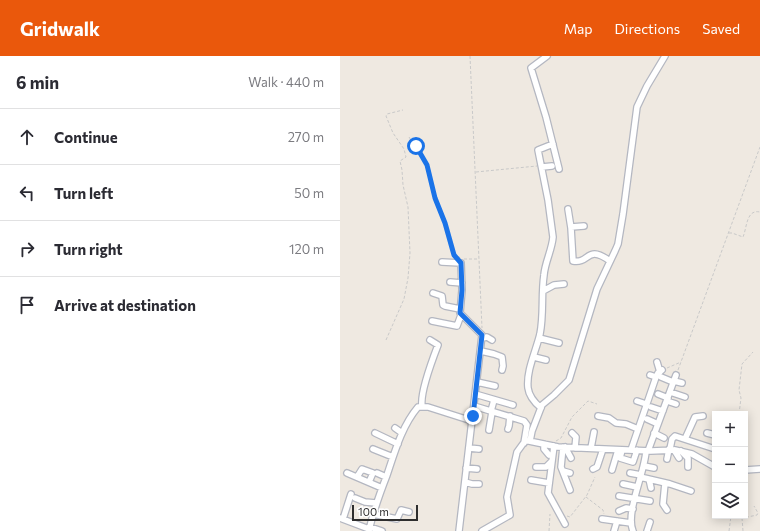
<!DOCTYPE html>
<html lang="en">
<head>
<meta charset="utf-8">
<style>
	body { margin:0; font-family:Commissioner,sans-serif; background:#f7f7f7; color:#2b2b33 }
	.controls { position:absolute; right:12px; bottom:12px; display:grid; overflow:hidden; border-radius:0px; box-shadow:0 2px 10px #0003 }
	.controls button { width:36px; height:36px; display:grid; place-items:center; padding:0; border:0; border-bottom:1px solid #e1e1e2; background:#fff; color:#2b2b33; font:20px sans-serif }
	.scale { position:absolute; left:12px; bottom:10px; width:66px; box-sizing:border-box; padding-left:4px; border:2px solid #2e2e2e; border-top:0; font-size:11px; line-height:14px; white-space:nowrap; color:#2e2e2e; -webkit-text-stroke:3px #fff; paint-order:stroke }
	.stop { position:absolute; width:12px; height:12px; margin:-9px; border:3px solid #1a73e8; border-radius:50%; background:#fff }
	.stop.end { background:#1a73e8; border-color:#fff; box-shadow:0 1px 4px #0008 }
	.list { margin:0; padding:0; list-style:none }
	h2 { display:flex; justify-content:space-between; align-items:center; height:52px; margin:0; padding:0 16px; font-size:17px }
	h2 small { font-size:13px; font-weight:400; color:#7c7c81 }
	.list li { display:grid; grid-template-columns:26px 1fr auto; gap:12px; align-items:center; box-sizing:border-box; height:56px; padding:0 16px; border-top:1px solid #e1e1e2 }
	.list b { display:block; font-size:15px; white-space:nowrap }
	.list em { font-size:13px; font-style:normal; color:#7c7c81 }
	.icon { flex:none; width:22px; height:22px; fill:none; stroke:currentColor; stroke-width:2; stroke-linecap:round; stroke-linejoin:round }
	.map { position:relative; flex:none; width:420px; height:475px; overflow:hidden }
	header { display:flex; align-items:center; gap:24px; box-sizing:border-box; height:56px; padding:0 20px; background:#ea580c; color:#fff }
	header strong { font-size:19px }
	nav { display:flex; gap:22px; margin-inline-start:auto; font-size:14px }
	main { display:flex }
	aside { flex:1; background:#fff }
	.map>svg:first-child { display:block }
	.lines { fill:none; stroke-linecap:round; stroke-linejoin:round }
	.minor-casing { stroke:#b4b7c1; stroke-width:8 }
	.path { stroke:#c9c9c9; stroke-width:1; stroke-dasharray:3 2; stroke-linecap:butt }
	.minor { stroke:#fff; stroke-width:5.5 }
	.route { stroke:#1a73e8; stroke-width:5 }
</style>
</head>
<body>
<header>
<strong>Gridwalk</strong>
<nav><a>Map</a><a>Directions</a><a>Saved</a></nav>
</header>
<main>
<aside>
<h2>6 min<small>Walk · 440 m</small></h2>
<ul class="list">
<li><svg class="icon" aria-label="ahead" viewBox="0 0 24 24"><path d="M12 20V5M6 11l6-6 6 6"/></svg><div><b>Continue</b></div><em>270 m</em></li>
<li><svg class="icon" aria-label="left" viewBox="0 0 24 24"><path d="M17 20v-9H6M10 6l-5 5 5 5"/></svg><div><b>Turn left</b></div><em>50 m</em></li>
<li><svg class="icon" aria-label="right" viewBox="0 0 24 24"><path d="M7 20v-9h11M14 6l5 5-5 5"/></svg><div><b>Turn right</b></div><em>120 m</em></li>
<li><svg class="icon" aria-label="arrive" viewBox="0 0 24 24"><path d="M6 21V4h12l-3 4 3 4H6"/></svg><div><b>Arrive at destination</b></div></li>
</ul>
</aside>
<div class="map">
<svg width="420" height="475" viewBox="0 0 420 475">
	<rect width="100%" height="100%" fill="#efe9e1"/>
	<g class="lines">
		<defs>
			<path id="minor" d="M207,0L191,12L206,61L219,113
				M202,111L212,110
				M228,153L231,172L233,205C250,208 246,188 270,205
				M231,171L244,170
				M102,206L121,207L122,234L120,257L142,279L119,475
				M110,226L122,227
				M203,235L214,229L224,228
				M93,237L102,240L103,249L105,250L120,253
				M92,265L117,270L121,259
				M142,282L147,281L152,284
				M199,282L219,287
				M141,295L154,298L162,301L163,310L162,314
				M194,301L206,304
				M317,306L320,316
				M310,319L316,321
				M321,321L333,326
				M334,325L342,327
				M137,326L155,330
				M330,336L345,341
				M135,338L173,349
				M318,338L328,342
				M297,345L306,348
				M327,345L336,348
				M82,350C80,337 93,302 98,289L90,284
				M134,350L184,365L187,369L184,387
				M311,351L323,355
				M201,352C195,347 189,340 188,332C186,315 196,295 200,278C204,258 201,239 204,219C205,206 212,194 213,181L208,144L198,94L213,88
				M151,355L154,344
				M258,360L269,362L276,367L286,368L298,373
				M307,363L318,368
				M55,372L62,377
				M168,373L169,370L170,360
				M149,374L152,356
				M35,377L58,388
				M232,377L236,381L235,392
				M314,377L324,382
				M367,377L375,379
				M345,383L355,361L363,360
				M190,385L192,375L202,349L214,339L229,324L257,233L275,195L278,188L283,158L297,51L307,30L325,0
				M204,388V393L209,399
				M214,390L208,437L225,468
				M223,391L221,411L230,434
				M225,391L231,402
				M129,392L139,393
				M251,392L254,376
				M33,393L53,401
				M330,393L332,383L335,380L375,393
				M282,394L280,402L293,406L297,394
				M291,394L316,321L318,317L322,314
				M334,394L339,402
				M308,395L336,319
				M341,395L348,402V411
				M327,403L329,393
				M304,410L314,412
				M196,411H206L212,405
				M126,412L137,413
				M253,413L257,411L263,393
				M272,414L278,394
				M405,414L420,413
				M223,415L230,417
				M7,417L42,432
				M37,417L46,421
				M290,417L301,419
				M17,421L22,413L33,417L29,426
				M300,421L330,428L351,435
				M309,423L311,432
				M191,424L209,427
				M125,426L132,428H139
				M325,427L323,448L327,454
				M283,428L297,431
				M279,440L310,445
				M15,442L25,446L36,447
				M279,455L286,452L293,453
				M33,458L57,463L61,454L69,456
				M0,462L29,473
				M3,463L11,438
				M262,463L291,467
				M30,471L42,475
				M29,475C33,455 40,437 47,419C55,395 62,370 78,351H88L132,365
				M142,475L170,459L167,441L177,396L185,385H189L218,391L311,395L335,394L352,398L375,411
				M274,475L277,465
				M293,475C285,457 305,416 306,395
				M307,475L310,466"/>
		</defs>
		<use href="#minor" class="minor-casing"/>
		<path class="path" d="M130,0L142,272
			M69,81L87,109L95,141L105,167L114,199L116,202
			M136,116L197,110
			M389,177H392L403,181C407,172 406,153 420,156
			M113,198L121,202
			M124,203H138
			M46,284L64,243L68,222L70,197L68,151L63,129L62,114L60,105L66,101L64,93L53,77L46,60L47,58L63,54
			M327,312L341,306
			M338,314L420,91
			M399,358L401,342L399,334L402,308L413,296
			M216,385L221,382L232,361L248,345L257,348
			M246,441L263,454L264,458
			M227,460L230,461L247,439L255,421
			M391,462H403L417,459L418,457L414,450
			M402,462L403,475
			M209,475L210,458
			M389,475L391,460"/>
		<use href="#minor" class="minor"/>
	</g>
	<g class="lines">
		<path class="route" d="M76,90L87,109L95,142L105,167L114,199L121,207L122,234L120,257L142,279L133,360"/>
	</g>
</svg>
<div class="controls">
<button>+</button>
<button>−</button>
<button><svg class="icon" aria-label="layers" viewBox="0 0 24 24"><path d="M12 4l9 5-9 5-9-5zM3 14l9 5 9-5"/></svg></button>
</div>
<div class="scale">100 m</div>
<div class="stop" style="left:76px;top:90px"></div>
<div class="stop end" style="left:133px;top:360px"></div>
</div>
</main>
</body>
</html>
